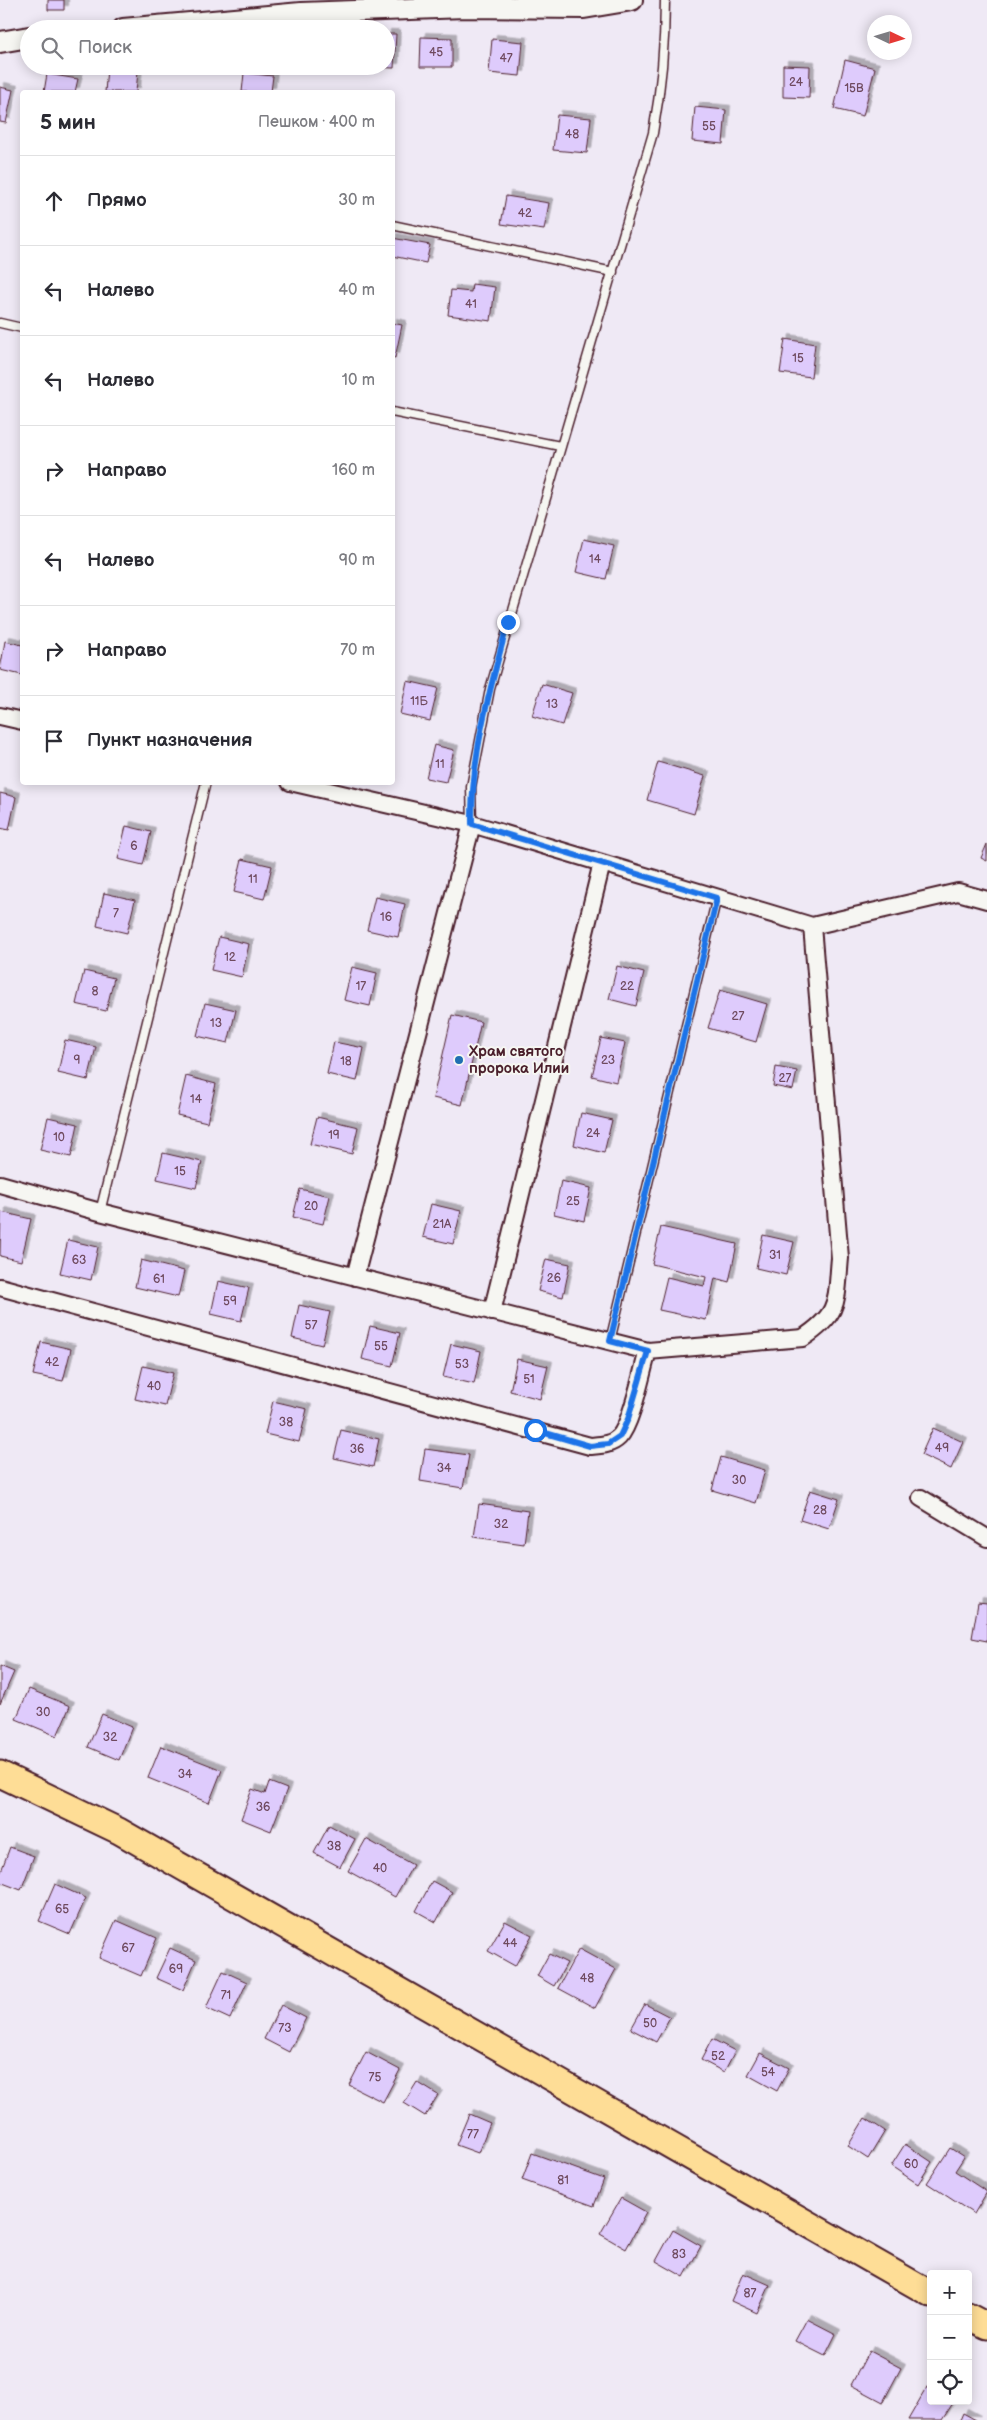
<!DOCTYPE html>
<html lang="ru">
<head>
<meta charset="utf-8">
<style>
	body { margin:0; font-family:"Balsamiq Sans",sans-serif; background:#f2f2f3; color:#2b2b33 }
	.controls { position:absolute; right:15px; bottom:15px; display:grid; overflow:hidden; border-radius:5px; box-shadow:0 2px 12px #0003 }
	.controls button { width:45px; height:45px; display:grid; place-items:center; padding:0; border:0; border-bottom:1px solid #e1e1e2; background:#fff; color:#2b2b33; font:25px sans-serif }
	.compass { position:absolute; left:867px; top:15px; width:45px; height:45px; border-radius:50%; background:#fff; box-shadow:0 2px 12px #0003; rotate:94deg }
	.stop { position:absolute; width:15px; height:15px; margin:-11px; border:4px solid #1a73e8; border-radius:50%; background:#fff }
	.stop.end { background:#1a73e8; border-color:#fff; box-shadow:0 1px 5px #0008 }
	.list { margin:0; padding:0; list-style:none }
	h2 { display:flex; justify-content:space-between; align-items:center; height:65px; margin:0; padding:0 20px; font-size:21px }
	h2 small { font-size:16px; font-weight:400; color:#7c7c81 }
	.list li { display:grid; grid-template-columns:32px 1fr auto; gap:15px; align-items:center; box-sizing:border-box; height:90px; padding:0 20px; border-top:1px solid #e1e1e2 }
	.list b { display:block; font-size:19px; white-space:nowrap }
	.list em { font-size:16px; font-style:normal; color:#7c7c81 }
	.icon { flex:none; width:28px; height:28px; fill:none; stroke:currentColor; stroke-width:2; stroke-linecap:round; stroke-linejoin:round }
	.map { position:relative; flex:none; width:987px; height:2420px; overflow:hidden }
	.search { position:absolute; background:#fff; box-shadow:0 2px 12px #0003; left:20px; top:20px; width:375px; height:55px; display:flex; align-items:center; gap:12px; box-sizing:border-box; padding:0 18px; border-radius:28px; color:#7c7c81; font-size:19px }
	.panel { position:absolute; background:#fff; box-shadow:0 2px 12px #0003; left:20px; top:90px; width:375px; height:695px; border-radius:5px }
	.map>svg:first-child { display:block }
	.building { fill:#decbfc; stroke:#4a1f2b; filter:url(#shadow) }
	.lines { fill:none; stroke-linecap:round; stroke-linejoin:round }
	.service-casing { stroke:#4a1f2b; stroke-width:11 }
	.minor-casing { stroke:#4a1f2b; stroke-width:20 }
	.tertiary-casing { stroke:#4a1f2b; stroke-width:24 }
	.primary-casing { stroke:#4a1f2b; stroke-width:29 }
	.service { stroke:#f6f6f2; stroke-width:8 }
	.minor { stroke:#f6f6f2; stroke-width:16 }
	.tertiary { stroke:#f6f6f2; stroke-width:20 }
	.primary { stroke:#fedd96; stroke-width:25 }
	.route { stroke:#1a73e8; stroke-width:6 }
	.poi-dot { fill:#1f6fb2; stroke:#f6f6f2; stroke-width:2 }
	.labels { text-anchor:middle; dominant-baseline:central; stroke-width:4; stroke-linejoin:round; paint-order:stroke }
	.number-label { font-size:12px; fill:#6f4a5f }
	.poi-label { font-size:15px; font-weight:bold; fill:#4a1f2b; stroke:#f6f6f2; text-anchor:start }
</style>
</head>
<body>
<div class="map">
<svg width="987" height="2420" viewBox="0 0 987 2420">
	<defs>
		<filter id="shadow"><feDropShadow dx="4.5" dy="-4.5" stdDeviation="0" flood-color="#0004"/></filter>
	</defs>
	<rect width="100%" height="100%" fill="#efe9f5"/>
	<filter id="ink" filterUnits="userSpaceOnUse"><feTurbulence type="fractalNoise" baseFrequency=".02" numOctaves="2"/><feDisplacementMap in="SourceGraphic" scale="10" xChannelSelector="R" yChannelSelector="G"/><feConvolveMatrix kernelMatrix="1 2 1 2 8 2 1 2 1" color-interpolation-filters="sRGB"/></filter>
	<g filter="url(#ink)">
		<path class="building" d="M48,0H64V10H48Z
			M386,34H396L394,68L368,67L386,66Z
			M421,37L452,38V67H420Z
			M492,39L523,42L520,76L489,73Z
			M845,60L875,68L863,116L834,109Z
			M783,65L810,66L809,98L783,97Z
			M318,66H345L344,72L317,70Z
			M107,68L138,71L136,92H105Z
			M244,73L273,76L271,92H242Z
			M47,74L78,79L75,92H44Z
			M0,87L13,90L6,123L0,122Z
			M695,107L726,110L723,144L692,141Z
			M557,115L591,118L587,153L553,150Z
			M506,196L549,203L544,230L501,224Z
			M392,238L430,245L426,263L392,256Z
			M472,284L495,287L491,321L448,315L451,290L471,292Z
			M392,323L402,325L395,358L392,357Z
			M785,339L815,344L811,377L780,373Z
			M584,539L614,546L606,579L576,572Z
			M5,641L22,645V675L0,670Z
			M407,681L438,688L430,721L400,714Z
			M542,684L572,693L562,725L532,716Z
			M434,745L454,750L446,782L426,778Z
			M658,762L705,776L694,814L647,800Z
			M0,793L16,797L9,830L0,828Z
			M126,826L151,832L143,865L118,859Z
			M987,844V861L981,858Z
			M242,859L272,866L264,899L234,892Z
			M104,893L135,900L127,933L97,926Z
			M375,897L405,904L398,937L367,930Z
			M219,937L249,944L242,977L211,970Z
			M617,966L644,973L636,1006L609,999Z
			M352,967L377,973L370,1006L344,1000Z
			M84,971L114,978L106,1011L76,1004Z
			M720,990L767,1004L756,1042L708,1028Z
			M205,1003L236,1010L228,1043L197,1036Z
			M452,1015L481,1022L462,1105L433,1098Z
			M601,1038L625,1043L616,1082L592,1076Z
			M65,1040L96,1047L88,1080L58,1073Z
			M334,1042L364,1048L357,1081L327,1074Z
			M776,1067L797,1071L793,1090L773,1086Z
			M186,1076L216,1084L207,1122L177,1115Z
			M581,1113L612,1120L604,1153L574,1145Z
			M48,1117L78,1124L71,1157L40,1150Z
			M317,1117L358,1127L352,1154L310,1144Z
			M163,1153L202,1162L196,1188L157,1179Z
			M561,1181L591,1188L584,1221L554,1214Z
			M300,1189L330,1196L323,1224L293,1217Z
			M431,1204L461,1211L453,1244L423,1237Z
			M1,1212L31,1219L21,1261L0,1256Z
			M661,1227L737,1244L729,1282L715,1278L706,1320L659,1310L667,1277L704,1286L706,1277L652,1264Z
			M763,1235L794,1242L786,1275L756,1268Z
			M68,1240L98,1247L91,1280L60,1273Z
			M546,1259L570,1264L563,1297L538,1291Z
			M141,1260L184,1271L178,1297L135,1287Z
			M218,1281L249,1288L241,1321L211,1314Z
			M299,1305L330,1312L322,1345L292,1338Z
			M370,1326L400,1333L392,1366L362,1359Z
			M41,1342L71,1349L63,1381L33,1375Z
			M451,1344L481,1351L474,1384L443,1377Z
			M517,1359L548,1366L540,1399L510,1391Z
			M143,1366L173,1373L165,1406L135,1399Z
			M273,1401L307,1409L299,1442L265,1434Z
			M933,1428L963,1442L951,1469L921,1455Z
			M341,1430L379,1439L373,1467L334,1458Z
			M425,1449L469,1455L463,1488L420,1481Z
			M721,1457L765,1470L756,1503L712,1490Z
			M810,1490L839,1499L829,1529L800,1520Z
			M479,1504L528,1511L524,1544L474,1537Z
			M978,1603L987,1604V1641L972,1638Z
			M0,1666L14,1672L0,1704Z
			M29,1689L70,1706L57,1736L16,1719Z
			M102,1714L132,1727L119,1760L88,1747Z
			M161,1746L222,1770L209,1803L148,1778Z
			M269,1782L287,1789L271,1831L241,1819L252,1789L265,1794Z
			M329,1825L355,1839L340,1867L314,1853Z
			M366,1839L413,1865L395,1897L348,1871Z
			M10,1847L34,1856L21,1890L0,1882V1874Z
			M432,1881L452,1892L436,1922L416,1911Z
			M55,1884L86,1898L70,1934L39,1921Z
			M116,1920L157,1938L141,1976L99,1958Z
			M505,1921L532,1935L515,1966L488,1951Z
			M170,1948L196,1960L183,1990L156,1978Z
			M579,1949L616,1969L595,2008L558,1988Z
			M549,1954L567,1963L554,1986L537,1976Z
			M223,1971L247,1982L230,2019L206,2008Z
			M645,2004L670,2017L656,2042L631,2029Z
			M281,2005L306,2018L289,2052L264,2039Z
			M712,2039L735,2051L724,2072L701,2060Z
			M366,2052L400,2070L383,2102L349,2085Z
			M760,2053L789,2068L777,2091L748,2075Z
			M417,2082L438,2095L425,2116L404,2103Z
			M469,2114L490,2123L478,2153L456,2145Z
			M865,2118L885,2131L868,2159L848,2146Z
			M905,2144L932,2162L918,2184L891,2166Z
			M950,2148L964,2157L955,2171L987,2192L974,2214L927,2183Z
			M532,2153L604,2179L594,2206L522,2180Z
			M621,2198L646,2212L626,2249L600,2234Z
			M673,2230L701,2246L684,2277L656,2261Z
			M743,2273L770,2285L757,2313L731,2301Z
			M807,2319L836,2334L825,2356L795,2341Z
			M869,2351L901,2368L883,2402L851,2385Z
			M927,2387L931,2389V2401L953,2403L942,2420H908Z
			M963,2413L976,2420H960Z"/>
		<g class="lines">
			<defs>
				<path id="service" d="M392,225L613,272
					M0,323L22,328
					M392,412L560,446
					M472,824L471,787L490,689L653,133C661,89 665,45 665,0
					M100,1212L206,782
					M610,1341L717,897"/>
				<path id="minor" d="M0,716L22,721
					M290,782L472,824L812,926L958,892L987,900
					M0,1184L100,1212L648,1351L803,1338C841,1313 836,1300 840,1258L812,926
					M355,1277L472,824
					M0,1287L590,1446C601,1445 611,1445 619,1437C632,1424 642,1370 648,1351
					M492,1312L602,863
					M921,1498L987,1538"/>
				<path id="tertiary" d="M123,29L301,13L465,7L584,8L632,0
					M0,42L29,37"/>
				<path id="primary" d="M0,1774L119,1831L931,2294
					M968,2316L987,2326"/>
			</defs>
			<use href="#service" class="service-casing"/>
			<use href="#minor" class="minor-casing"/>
			<use href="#tertiary" class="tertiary-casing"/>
			<use href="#primary" class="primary-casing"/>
			<use href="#service" class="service"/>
			<use href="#minor" class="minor"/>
			<use href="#tertiary" class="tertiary"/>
			<use href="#primary" class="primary"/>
		</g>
	</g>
	<g class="lines" filter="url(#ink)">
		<path class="route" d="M508,622C490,689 471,754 472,824L717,898L610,1341L648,1351L628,1419L620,1436L608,1444L590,1446L535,1430"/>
	</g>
	<circle class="poi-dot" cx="459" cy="1060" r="5"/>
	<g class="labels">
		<g class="number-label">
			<text x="436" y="52">45</text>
			<text x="506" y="58">47</text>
			<text x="796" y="82">24</text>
			<text x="854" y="88">15В</text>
			<text x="709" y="126">55</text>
			<text x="572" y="134">48</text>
			<text x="525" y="213">42</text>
			<text x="471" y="304">41</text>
			<text x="798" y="358">15</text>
			<text x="595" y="559">14</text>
			<text x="419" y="701">11Б</text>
			<text x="552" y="704">13</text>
			<text x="440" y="764">11</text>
			<text x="134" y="846">6</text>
			<text x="253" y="879">11</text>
			<text x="116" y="913">7</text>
			<text x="386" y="917">16</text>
			<text x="230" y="957">12</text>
			<text x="361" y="986">17</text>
			<text x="627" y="986">22</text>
			<text x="95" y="991">8</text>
			<text x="738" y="1016">27</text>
			<text x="216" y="1023">13</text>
			<text x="77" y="1060">9</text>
			<text x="608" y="1060">23</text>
			<text x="346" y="1061">18</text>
			<text x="785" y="1078">27</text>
			<text x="196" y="1099">14</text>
			<text x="593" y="1133">24</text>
			<text x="334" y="1135">19</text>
			<text x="59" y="1137">10</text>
			<text x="180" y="1171">15</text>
			<text x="573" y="1201">25</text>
			<text x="311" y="1206">20</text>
			<text x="442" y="1224">21А</text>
			<text x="775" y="1255">31</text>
			<text x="79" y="1260">63</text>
			<text x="554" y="1278">26</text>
			<text x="159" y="1279">61</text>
			<text x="230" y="1301">59</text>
			<text x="311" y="1325">57</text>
			<text x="381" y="1346">55</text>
			<text x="52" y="1362">42</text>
			<text x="462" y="1364">53</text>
			<text x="529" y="1379">51</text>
			<text x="154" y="1386">40</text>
			<text x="286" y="1422">38</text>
			<text x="942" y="1448">49</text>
			<text x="357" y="1449">36</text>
			<text x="444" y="1468">34</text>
			<text x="739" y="1480">30</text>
			<text x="820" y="1510">28</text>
			<text x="501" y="1524">32</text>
			<text x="43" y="1712">30</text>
			<text x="110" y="1737">32</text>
			<text x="185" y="1774">34</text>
			<text x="263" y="1807">36</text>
			<text x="334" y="1846">38</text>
			<text x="380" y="1868">40</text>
			<text x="62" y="1909">65</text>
			<text x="510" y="1943">44</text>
			<text x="128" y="1948">67</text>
			<text x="176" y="1969">69</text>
			<text x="587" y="1978">48</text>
			<text x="226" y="1995">71</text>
			<text x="650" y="2023">50</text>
			<text x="285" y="2028">73</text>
			<text x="718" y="2056">52</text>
			<text x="768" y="2072">54</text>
			<text x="375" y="2077">75</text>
			<text x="473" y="2134">77</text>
			<text x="911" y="2164">60</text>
			<text x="563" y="2180">81</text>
			<text x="679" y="2254">83</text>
			<text x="750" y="2293">87</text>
		</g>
		<g class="poi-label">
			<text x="469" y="1051">Храм святого<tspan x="469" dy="17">пророка Илии</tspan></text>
		</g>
	</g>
</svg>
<div class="controls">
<button>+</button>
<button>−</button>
<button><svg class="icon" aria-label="locate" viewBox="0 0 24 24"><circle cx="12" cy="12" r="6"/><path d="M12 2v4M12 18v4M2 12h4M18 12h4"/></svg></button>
</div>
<svg class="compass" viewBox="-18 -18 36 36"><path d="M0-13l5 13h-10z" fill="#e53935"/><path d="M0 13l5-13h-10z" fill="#7c7c81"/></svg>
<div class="stop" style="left:535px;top:1430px"></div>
<div class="stop end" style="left:508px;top:622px"></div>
<div class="search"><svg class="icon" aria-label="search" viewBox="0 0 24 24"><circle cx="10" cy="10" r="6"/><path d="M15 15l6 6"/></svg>Поиск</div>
<section class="panel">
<h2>5 мин<small>Пешком · 400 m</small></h2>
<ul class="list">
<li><svg class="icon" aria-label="ahead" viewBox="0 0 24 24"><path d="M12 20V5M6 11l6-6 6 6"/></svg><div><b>Прямо</b></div><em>30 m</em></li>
<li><svg class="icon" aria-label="left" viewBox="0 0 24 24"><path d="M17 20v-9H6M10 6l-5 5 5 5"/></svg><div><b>Налево</b></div><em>40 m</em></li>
<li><svg class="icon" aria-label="left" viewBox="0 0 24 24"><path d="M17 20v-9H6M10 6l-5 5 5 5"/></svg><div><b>Налево</b></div><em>10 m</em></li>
<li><svg class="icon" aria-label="right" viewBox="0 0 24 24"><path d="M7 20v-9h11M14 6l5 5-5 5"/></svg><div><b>Направо</b></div><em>160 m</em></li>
<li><svg class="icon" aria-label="left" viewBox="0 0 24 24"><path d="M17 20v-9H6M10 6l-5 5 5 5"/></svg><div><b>Налево</b></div><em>90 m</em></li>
<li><svg class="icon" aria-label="right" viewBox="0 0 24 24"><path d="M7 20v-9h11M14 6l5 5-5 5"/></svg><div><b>Направо</b></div><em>70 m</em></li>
<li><svg class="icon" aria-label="arrive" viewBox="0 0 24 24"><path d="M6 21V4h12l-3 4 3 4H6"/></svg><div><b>Пункт назначения</b></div></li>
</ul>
</section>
</div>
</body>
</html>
